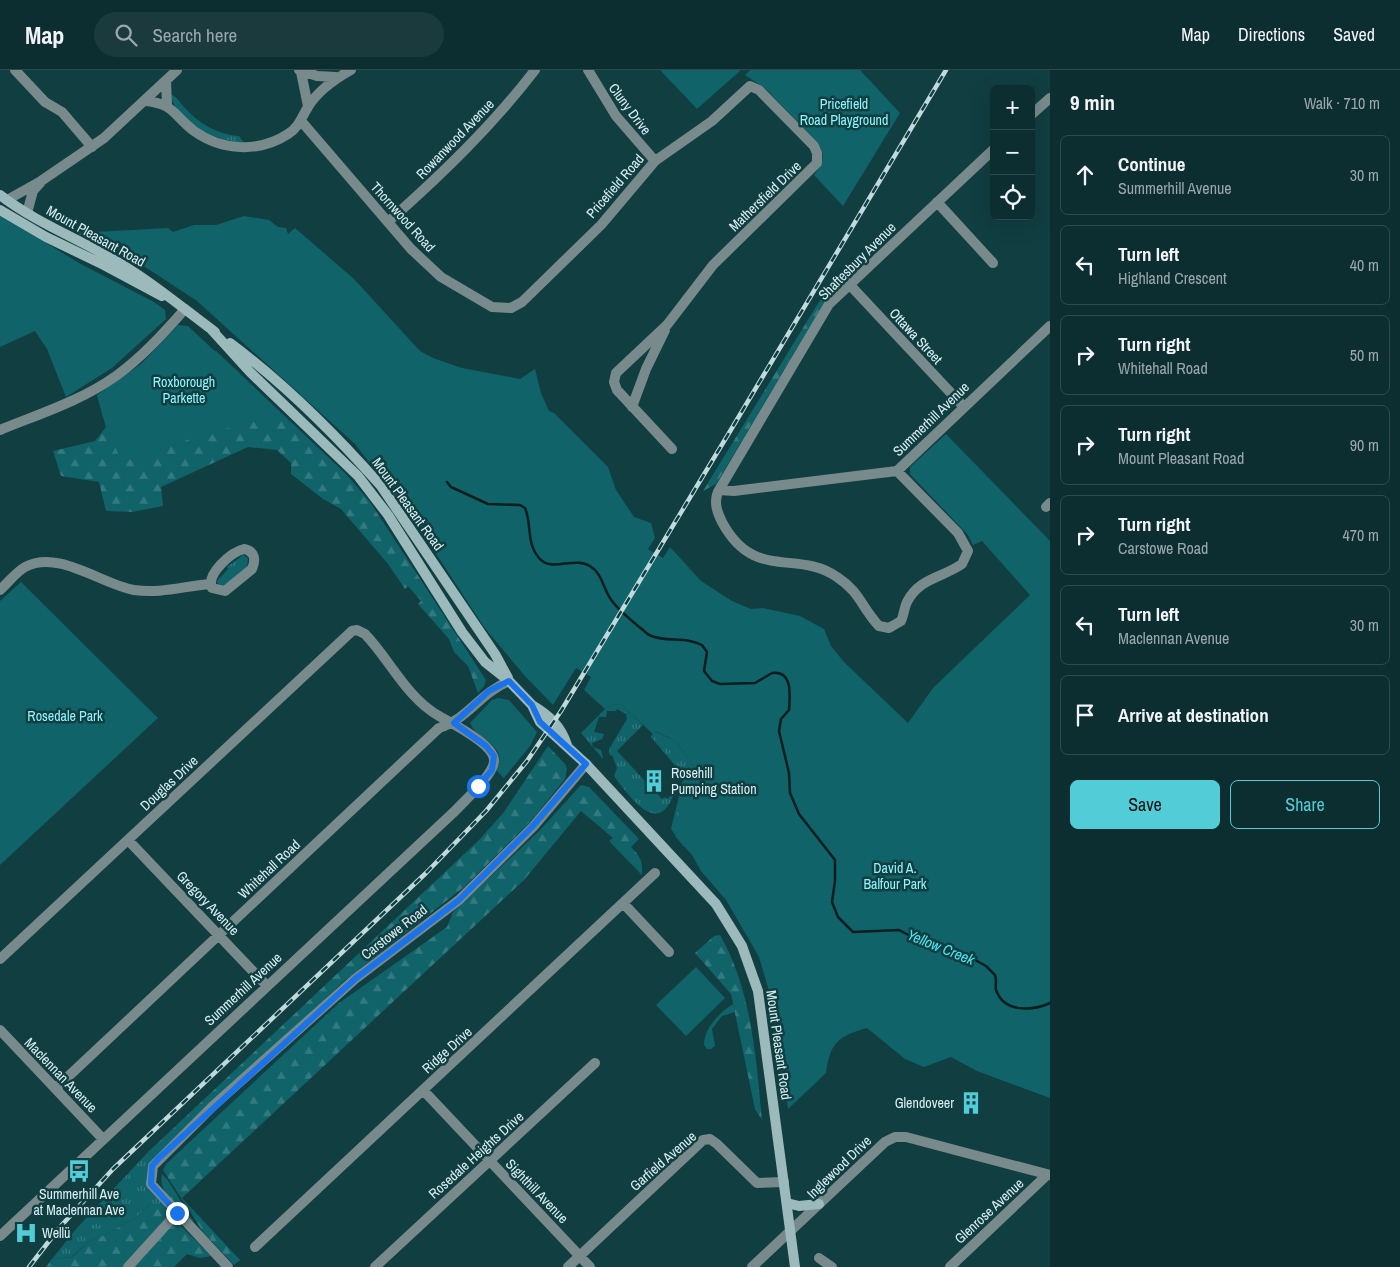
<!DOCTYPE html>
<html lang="en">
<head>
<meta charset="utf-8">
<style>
	body { margin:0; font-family:"Archivo Narrow",sans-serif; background:#1b3a3d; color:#f1f3f6 }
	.controls { position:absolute; right:15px; top:15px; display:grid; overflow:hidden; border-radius:8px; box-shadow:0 5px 20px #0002 }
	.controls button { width:45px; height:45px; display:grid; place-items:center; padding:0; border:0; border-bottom:1px solid #2d4a4d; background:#0d2e31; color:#f1f3f6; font:25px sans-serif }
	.stop { position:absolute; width:15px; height:15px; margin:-11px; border:4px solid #1a73e8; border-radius:50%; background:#fff }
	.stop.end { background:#1a73e8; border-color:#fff; box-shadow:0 1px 5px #0008 }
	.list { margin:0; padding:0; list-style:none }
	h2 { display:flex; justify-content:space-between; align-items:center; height:65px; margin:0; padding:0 20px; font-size:21px }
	h2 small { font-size:16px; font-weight:400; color:#9aa8ab }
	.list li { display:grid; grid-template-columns:32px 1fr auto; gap:15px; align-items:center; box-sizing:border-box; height:80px; margin:0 10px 10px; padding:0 10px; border:1px solid #2d4a4d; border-radius:8px }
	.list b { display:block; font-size:19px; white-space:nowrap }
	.list p { margin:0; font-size:16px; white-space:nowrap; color:#9aa8ab }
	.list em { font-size:16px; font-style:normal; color:#9aa8ab }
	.actions { display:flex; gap:10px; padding:15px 20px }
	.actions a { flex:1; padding:11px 0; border:1px solid #52ccd6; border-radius:8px; text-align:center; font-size:18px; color:#52ccd6 }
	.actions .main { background:#52ccd6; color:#111 }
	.icon { flex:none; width:28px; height:28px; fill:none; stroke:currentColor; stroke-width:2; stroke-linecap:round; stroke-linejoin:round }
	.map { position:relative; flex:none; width:1050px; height:1197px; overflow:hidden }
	header { display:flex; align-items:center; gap:30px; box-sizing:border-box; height:70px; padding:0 25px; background:#0d2e31; border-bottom:1px solid #2d4a4d }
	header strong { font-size:24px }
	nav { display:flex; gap:28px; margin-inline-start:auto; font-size:18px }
	.search { width:350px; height:45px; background:#1b3a3d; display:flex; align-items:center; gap:12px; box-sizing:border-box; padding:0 18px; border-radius:28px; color:#9aa8ab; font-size:19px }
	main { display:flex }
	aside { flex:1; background:#0d2e31 }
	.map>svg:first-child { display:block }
	.grass { fill:url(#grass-tufts) }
	.forest { fill:url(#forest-firs) }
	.green { fill:#106369 }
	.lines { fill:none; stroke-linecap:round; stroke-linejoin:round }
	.stream { stroke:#0a1e1f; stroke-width:2.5 }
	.minor { stroke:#788a8c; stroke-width:10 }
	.secondary { stroke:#9cb9bc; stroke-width:10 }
	.rail-casing { stroke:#c0dadc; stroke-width:4.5 }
	.rail { stroke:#113e41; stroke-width:2.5; stroke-dasharray:8; stroke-linecap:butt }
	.route { stroke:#1a73e8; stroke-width:6 }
	.labels { text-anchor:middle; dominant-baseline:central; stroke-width:5; stroke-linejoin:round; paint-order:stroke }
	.park-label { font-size:14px; fill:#90f4fd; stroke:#113e41 }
	.street-label { font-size:14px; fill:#d8eff1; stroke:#113e41 }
	.poi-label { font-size:14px; fill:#d8eff1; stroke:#113e41; text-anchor:start }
	.water-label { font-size:15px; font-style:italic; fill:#4de7f3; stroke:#113e41 }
</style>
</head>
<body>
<header>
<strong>Map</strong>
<div class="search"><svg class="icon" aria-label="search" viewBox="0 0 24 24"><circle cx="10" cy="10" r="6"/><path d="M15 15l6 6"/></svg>Search here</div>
<nav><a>Map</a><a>Directions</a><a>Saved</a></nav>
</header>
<main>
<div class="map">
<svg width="1050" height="1197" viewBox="0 0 1050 1197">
	<defs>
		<pattern id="grass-tufts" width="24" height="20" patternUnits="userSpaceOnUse" patternTransform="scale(1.25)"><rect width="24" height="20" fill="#106369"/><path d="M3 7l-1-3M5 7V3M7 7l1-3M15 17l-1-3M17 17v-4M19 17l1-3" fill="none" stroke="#327a7f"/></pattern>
		<pattern id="forest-firs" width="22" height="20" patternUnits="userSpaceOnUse" patternTransform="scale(1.25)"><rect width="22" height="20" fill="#106369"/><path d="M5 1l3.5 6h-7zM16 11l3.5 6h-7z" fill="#327a7f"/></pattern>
	</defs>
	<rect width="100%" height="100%" fill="#113e41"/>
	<path class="grass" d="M170,24C177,26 179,32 184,37C198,53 218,65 239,66L244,73C215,70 178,55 170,24Z
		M243,485L248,488L247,497L222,517L218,515L217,511L228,499L227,497Z
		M614,634L622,635L643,655L617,681L662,729L665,727L667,729L674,723C659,768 630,728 614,706L617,698L612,685L610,686L609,679L627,649L626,644L617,639L616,641H607L606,647H599L594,662L604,664L602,669L592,673L593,677L601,680L603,688H602L581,663L605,639Z
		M654,661L676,671L693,696L684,777L671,759L684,706L651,667Z
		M148,1082L155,1088L149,1117C155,1128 173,1137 165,1149L151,1133L138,1146L105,1165L91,1170L71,1187L52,1189L76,1159Z"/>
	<path class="forest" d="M836,204L845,212L825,231L716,414L703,421Z
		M216,281L346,404L370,432L486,610L484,616L478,623L468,596L454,582L449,569L418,534L421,531L408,516L405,519L388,494L341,439L323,429L291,404V393L277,380L248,377L161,417L163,436L132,442L106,441L99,412L61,406L53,381L95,371L106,357L97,325Z
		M548,676L565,694L567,699L565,709L531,751L464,817L344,911L155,1088L148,1082L479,770L504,742Z
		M581,715L589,717L639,769L631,777C640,786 643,791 642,805L609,771L613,768L581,741L524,810L182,1128L240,1190L234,1195L203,1162L163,1100L166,1094L339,933L447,857L453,842L540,760Z
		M720,865C752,921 756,988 762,1050L755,1039L731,924L695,883L714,866Z
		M162,1104L167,1109L194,1152C182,1140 157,1124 162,1104Z
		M151,1133L165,1141V1149L123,1197H46L52,1189L72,1187L91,1170L105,1165L138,1146Z
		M178,1153L211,1186L200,1188L187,1184L174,1197H134L172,1155Z"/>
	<path class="green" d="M660,0H741L697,39Z
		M750,0H860L900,43L843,136L814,105C823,94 826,86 818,73L766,19L745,5Z
		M0,145L79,193L154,232L165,240L166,249L112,298L66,327L47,279L35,261L0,277Z
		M244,146L269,150L278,157L286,158L288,164L295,158L354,209L420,281L433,288L462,298L520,309L535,299L541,323L549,341L554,343L608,397L616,420L634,447L651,453L655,468L648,479L663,488L670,477L701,511L732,531L751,539L763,538L800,546L824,559L831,576L844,592L908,653L933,618L1030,525L982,471L973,475L968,465L910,404V397L946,364L1050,471V1028L977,1001L951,987L924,997L905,989L867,958C839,966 830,972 826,1003L788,1039L785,1018H783L771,928L759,887L726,830L701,801L692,785L675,766L676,752L693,705V696L676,671L655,661L653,664L622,635L614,634L605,639L584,620L591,607L576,598L553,635L524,605L484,557L414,450L355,374L197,231L130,187L75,163L168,158L173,162L194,155H216Z
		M178,255L188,256L282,344L202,365L122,392L106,357L97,325L141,294Z
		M21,512L158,648L0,795V531Z
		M498,628L509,630L537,662L530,676L504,708L496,700C510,676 478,671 470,653L492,630Z
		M696,897L725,928L686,966L656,935Z
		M733,934L735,942L722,946L712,959L715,976L711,979H707L704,975C704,958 719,943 733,934Z"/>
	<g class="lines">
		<path class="stream" d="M447,412L451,417L488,434L520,435L525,438C532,454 526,473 539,488C551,503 574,486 590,496C603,504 603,520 612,531C622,544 636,554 649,565C666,573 685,566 702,575L707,582L704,601L712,611L720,614L755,613L772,603C793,600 790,626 789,640L781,649L779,661L789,703L790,723L799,744L835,790V811L832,832L838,847L853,862L899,860L927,875L957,880L986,896L995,905C997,910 995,915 996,920C1004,943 1033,941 1050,933"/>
		<path class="minor" d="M15,0L45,32L62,42L92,77
			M299,0L317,6L336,7
			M588,0L616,46L655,91
			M301,2L308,36
			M166,11L167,35
			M144,31C174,33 173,45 194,61C222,81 259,83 288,64C299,57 301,48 308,37C317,22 335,9 351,0
			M1031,45L1050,28
			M302,52L411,179L441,207L492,237L511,238L522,232L601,155L655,91L712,51L750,16L759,20L814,76L817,83V93L713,195L667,255L616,303L614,312L617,320L672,379
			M7,130L41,111L104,68L177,0
			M937,132L993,193
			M27,143L33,121L41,112
			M388,152C441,105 492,56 535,0
			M849,214L964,337
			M632,337L646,299L665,260
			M0,360C39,344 81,331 116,306C142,287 163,264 185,239
			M897,401L958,463L968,481L962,494C942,508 919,508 907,532C904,538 904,545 901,551L889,558L879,556C862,538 860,522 837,507C797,479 754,512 722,452C717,442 713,431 719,420L829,234L994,79
			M719,420L734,421L897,401L1050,256
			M1046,437L1050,433
			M244,479C255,481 256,490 252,499L225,521L212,518C206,504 231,482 244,479Z
			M0,520C8,513 16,502 25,497C58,479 101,514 134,520C161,524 184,516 210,514
			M128,770L267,916
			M623,833L669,882
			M0,889L352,561L357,560L365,564C390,590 406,627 439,646C452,653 494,675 494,690C495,704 464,731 455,741L0,1166
			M0,960L102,1068
			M56,1018L439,658C468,649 480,623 509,611
			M423,1020L590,1197
			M255,1177L655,803
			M819,1188L832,1197
			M128,1197L177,1143
			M228,1197L151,1114L153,1096L213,1036L355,909L459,830L533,757L586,694
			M375,1197L595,993
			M568,1197L703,1070L710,1069L717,1074L757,1113L784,1112
			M752,1197L885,1072L895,1067H906L1050,1105
			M950,1197L1047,1105"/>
		<path class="secondary" d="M0,125C34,151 72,166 109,187C147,208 180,236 215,262
			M0,140L46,167L104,195L162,226
			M210,258L250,302L358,406L388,445L462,562L485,592L509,611L532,635L540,652L586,694L716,834L742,876L758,921L795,1197
			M230,273C285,314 336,365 381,416L495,584L508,608
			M532,635C549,645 561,656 567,675
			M787,1133L799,1136L819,1134"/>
		<defs>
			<path id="rail" d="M29,1197L60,1157L113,1099L426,803L486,741L527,691L561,641L732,358L946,0"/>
		</defs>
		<use href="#rail" class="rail-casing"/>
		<use href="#rail" class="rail"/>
	</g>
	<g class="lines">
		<path class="route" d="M177,1143L151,1114L152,1096L159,1088L355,909L459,830L532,757L586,694L540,652L532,635L509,611L489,621L454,653L486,676L494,686L492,700L478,716"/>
	</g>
	<defs>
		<symbol id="building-bare" viewBox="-9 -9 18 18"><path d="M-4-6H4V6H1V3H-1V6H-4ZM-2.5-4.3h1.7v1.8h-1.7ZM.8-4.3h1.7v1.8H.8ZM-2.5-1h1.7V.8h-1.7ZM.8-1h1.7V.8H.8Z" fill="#52ccd6" stroke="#113e41" stroke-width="2.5" paint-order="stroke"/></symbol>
		<symbol id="bus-bare" viewBox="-9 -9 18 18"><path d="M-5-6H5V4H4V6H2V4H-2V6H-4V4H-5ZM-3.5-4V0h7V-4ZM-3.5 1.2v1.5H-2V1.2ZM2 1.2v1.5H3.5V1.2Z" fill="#52ccd6" stroke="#113e41" stroke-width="2.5" paint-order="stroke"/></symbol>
		<symbol id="hospital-bare" viewBox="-9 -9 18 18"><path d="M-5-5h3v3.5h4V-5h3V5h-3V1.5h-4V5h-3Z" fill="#52ccd6" stroke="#113e41" stroke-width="2.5" paint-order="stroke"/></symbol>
	</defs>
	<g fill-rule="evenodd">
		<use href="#building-bare" x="638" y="695" width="32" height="32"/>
		<use href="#building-bare" x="955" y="1017" width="32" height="32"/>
		<use href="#bus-bare" x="63" y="1085" width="32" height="32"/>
		<use href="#hospital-bare" x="10" y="1147" width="32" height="32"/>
	</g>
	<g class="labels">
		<g class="park-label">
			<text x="844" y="34">Pricefield<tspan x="844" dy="16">Road Playground</tspan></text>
			<text x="184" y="312">Roxborough<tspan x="184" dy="16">Parkette</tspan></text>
			<text x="65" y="646">Rosedale Park</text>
			<text x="895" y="798">David A.<tspan x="895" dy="16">Balfour Park</tspan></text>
		</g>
		<g class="street-label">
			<text transform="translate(630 39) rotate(53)">Cluny Drive</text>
			<text transform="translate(455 69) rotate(-46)">Rowanwood Avenue</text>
			<text transform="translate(615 116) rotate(-49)">Pricefield Road</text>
			<text transform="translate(765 126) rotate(-44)">Mathersfield Drive</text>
			<text transform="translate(403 147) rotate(48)">Thornwood Road</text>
			<text transform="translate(96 166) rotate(29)">Mount Pleasant Road</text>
			<text transform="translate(857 191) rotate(-45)">Shaftesbury Avenue</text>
			<text transform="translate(916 266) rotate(47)">Ottawa Street</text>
			<text transform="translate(931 349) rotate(-44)">Summerhill Avenue</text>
			<text transform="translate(408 434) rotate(54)">Mount Pleasant Road</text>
			<text transform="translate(169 713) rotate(-43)">Douglas Drive</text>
			<text transform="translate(269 799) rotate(-43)">Whitehall Road</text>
			<text transform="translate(208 833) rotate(46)">Gregory Avenue</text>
			<text transform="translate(394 862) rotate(-38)">Carstowe Road</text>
			<text transform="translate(243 919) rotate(-43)">Summerhill Avenue</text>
			<text transform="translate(779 975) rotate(82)">Mount Pleasant Road</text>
			<text transform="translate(447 980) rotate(-42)">Ridge Drive</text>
			<text transform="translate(61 1005) rotate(46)">Maclennan Avenue</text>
			<text transform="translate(476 1085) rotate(-42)">Rosedale Heights Drive</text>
			<text transform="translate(663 1091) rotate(-41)">Garfield Avenue</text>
			<text transform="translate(839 1097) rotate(-44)">Inglewood Drive</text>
			<text transform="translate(537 1121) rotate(46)">Sighthill Avenue</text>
			<text transform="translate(989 1141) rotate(-43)">Glenrose Avenue</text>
		</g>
		<g class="poi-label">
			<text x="671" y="703">Rosehill<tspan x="671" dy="16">Pumping Station</tspan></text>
			<text x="954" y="1033" text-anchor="end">Glendoveer</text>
			<text x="79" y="1124" text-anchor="middle">Summerhill Ave<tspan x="79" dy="16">at Maclennan Ave</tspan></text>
			<text x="42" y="1163">Wellü</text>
		</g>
		<g class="water-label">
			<text transform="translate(941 877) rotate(22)">Yellow Creek</text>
		</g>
	</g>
</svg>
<div class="controls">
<button>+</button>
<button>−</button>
<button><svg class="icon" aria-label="locate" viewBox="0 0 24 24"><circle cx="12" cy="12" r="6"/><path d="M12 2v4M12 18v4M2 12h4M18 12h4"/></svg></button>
</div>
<div class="stop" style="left:478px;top:716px"></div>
<div class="stop end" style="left:177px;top:1143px"></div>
</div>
<aside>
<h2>9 min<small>Walk · 710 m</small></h2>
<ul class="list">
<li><svg class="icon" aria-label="ahead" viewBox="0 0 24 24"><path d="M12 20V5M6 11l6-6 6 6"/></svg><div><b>Continue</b><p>Summerhill Avenue</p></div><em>30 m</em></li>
<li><svg class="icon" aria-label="left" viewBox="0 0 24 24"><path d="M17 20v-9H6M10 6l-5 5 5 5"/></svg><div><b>Turn left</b><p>Highland Crescent</p></div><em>40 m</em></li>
<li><svg class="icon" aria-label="right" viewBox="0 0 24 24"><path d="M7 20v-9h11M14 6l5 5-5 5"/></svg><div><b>Turn right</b><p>Whitehall Road</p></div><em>50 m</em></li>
<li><svg class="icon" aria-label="right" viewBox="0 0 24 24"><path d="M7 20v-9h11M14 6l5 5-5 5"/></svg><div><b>Turn right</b><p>Mount Pleasant Road</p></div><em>90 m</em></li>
<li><svg class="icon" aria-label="right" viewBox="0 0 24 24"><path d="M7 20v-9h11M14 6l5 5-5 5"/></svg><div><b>Turn right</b><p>Carstowe Road</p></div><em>470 m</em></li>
<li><svg class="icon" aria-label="left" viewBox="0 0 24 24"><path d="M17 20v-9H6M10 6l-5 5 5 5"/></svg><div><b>Turn left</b><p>Maclennan Avenue</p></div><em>30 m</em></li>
<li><svg class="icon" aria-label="arrive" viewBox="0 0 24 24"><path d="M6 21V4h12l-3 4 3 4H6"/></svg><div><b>Arrive at destination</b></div></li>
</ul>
<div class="actions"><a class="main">Save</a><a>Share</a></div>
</aside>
</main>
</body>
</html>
